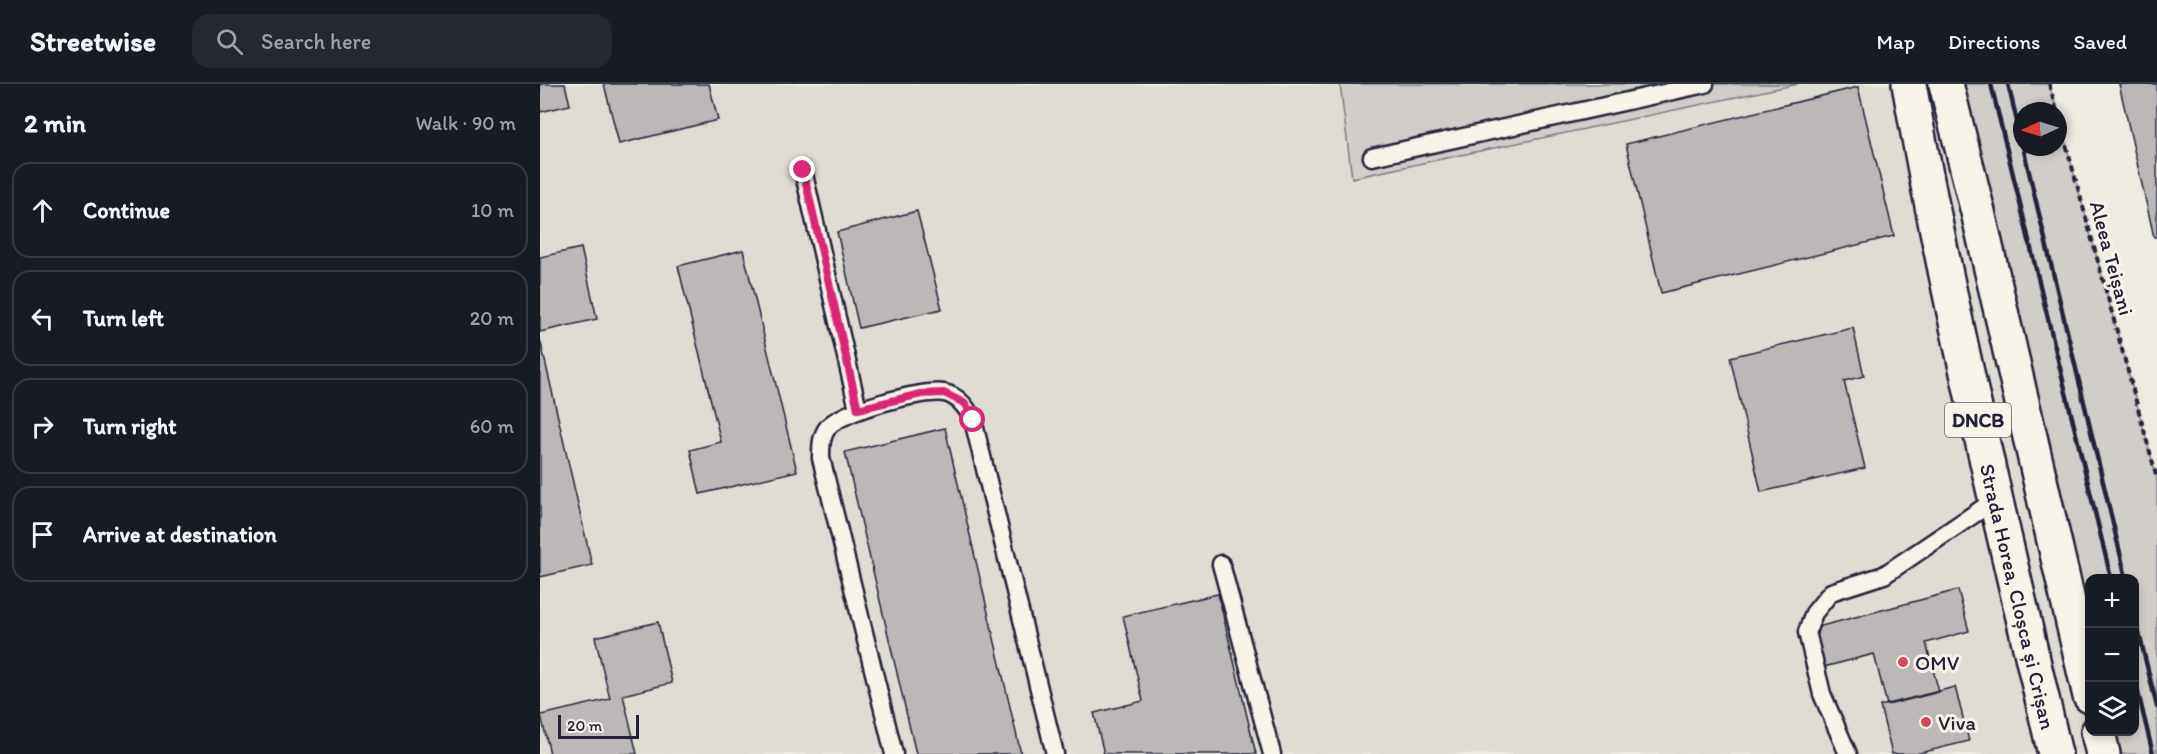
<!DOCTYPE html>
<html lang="en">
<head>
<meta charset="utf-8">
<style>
	body { margin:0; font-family:Itim,sans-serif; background:#242831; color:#f1f3f6 }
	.controls { position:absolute; right:18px; bottom:18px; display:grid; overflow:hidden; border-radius:12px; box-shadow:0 3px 9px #0003 }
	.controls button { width:54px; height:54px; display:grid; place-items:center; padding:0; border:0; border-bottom:2px solid #363941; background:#171b24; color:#f1f3f6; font:30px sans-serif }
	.compass { position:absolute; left:1473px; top:18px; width:54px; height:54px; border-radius:50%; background:#171b24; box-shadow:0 3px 9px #0003; rotate:266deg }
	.scale { position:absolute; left:18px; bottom:15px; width:81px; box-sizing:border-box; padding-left:6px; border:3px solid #22223b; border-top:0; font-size:16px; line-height:21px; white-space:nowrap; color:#22223b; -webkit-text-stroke:4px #f7f3e8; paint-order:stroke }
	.stop { position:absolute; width:18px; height:18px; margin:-14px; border:4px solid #db2777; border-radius:50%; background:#fff }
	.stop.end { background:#db2777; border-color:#fff; box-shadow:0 2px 6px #0008 }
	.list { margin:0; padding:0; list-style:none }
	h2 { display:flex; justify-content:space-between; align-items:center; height:78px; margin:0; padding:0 24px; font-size:26px }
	h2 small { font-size:20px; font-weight:400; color:#9ea1a6 }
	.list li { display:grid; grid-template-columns:39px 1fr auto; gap:18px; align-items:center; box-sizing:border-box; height:96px; margin:0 12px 12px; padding:0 12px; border:2px solid #363941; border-radius:18px }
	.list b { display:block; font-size:22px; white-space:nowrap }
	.list em { font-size:20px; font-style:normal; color:#9ea1a6 }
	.icon { flex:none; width:33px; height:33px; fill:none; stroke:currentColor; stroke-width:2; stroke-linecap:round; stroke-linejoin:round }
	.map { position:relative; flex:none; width:1617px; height:670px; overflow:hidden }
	header { display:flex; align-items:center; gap:36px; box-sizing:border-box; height:84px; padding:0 30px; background:#171b24; border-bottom:2px solid #363941 }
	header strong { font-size:28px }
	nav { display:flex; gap:33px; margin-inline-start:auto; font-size:21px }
	.search { width:420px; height:54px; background:#242831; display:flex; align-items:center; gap:15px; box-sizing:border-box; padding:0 21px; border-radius:18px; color:#9ea1a6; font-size:22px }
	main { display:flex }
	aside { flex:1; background:#171b24 }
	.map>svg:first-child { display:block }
	.built { fill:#dfdcd4 }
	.green { fill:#d1cdc9; stroke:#7a7882; stroke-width:1.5 }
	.building { fill:#bbb8b7; stroke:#22223b; stroke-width:1.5 }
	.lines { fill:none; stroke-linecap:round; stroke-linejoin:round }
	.lane-casing { stroke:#22223b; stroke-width:21 }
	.primary-casing { stroke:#22223b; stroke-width:38 }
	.path { stroke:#22223b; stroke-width:4; stroke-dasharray:6 4.5; stroke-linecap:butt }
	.lane { stroke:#f7f3e8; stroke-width:16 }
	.primary { stroke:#f7f3e8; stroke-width:33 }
	.rail { stroke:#22223b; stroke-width:4.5 }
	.route { stroke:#db2777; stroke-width:8 }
	.poi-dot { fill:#d1495b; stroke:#f7f3e8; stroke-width:2 }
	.labels { text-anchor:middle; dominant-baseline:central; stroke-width:6; stroke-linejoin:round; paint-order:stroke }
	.shield { fill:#f7f3e8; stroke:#62616f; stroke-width:1.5 }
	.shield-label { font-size:20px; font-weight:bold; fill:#22223b }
	.street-label { font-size:21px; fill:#22223b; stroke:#f7f3e8 }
	.poi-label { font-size:21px; fill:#22223b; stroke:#f7f3e8; text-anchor:start }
</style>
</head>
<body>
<header>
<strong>Streetwise</strong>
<div class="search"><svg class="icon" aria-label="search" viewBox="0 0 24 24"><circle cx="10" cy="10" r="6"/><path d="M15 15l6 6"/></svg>Search here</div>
<nav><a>Map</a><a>Directions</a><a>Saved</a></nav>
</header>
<main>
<aside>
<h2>2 min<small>Walk · 90 m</small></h2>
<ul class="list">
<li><svg class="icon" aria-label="ahead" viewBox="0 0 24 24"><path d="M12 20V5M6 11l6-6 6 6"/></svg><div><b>Continue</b></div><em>10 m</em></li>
<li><svg class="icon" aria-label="left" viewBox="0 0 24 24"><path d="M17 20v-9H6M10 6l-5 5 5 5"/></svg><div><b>Turn left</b></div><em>20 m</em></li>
<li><svg class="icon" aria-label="right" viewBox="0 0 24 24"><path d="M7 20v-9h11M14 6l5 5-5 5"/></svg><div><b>Turn right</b></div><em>60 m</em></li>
<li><svg class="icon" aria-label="arrive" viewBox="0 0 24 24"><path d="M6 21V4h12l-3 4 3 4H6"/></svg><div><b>Arrive at destination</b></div></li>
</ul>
</aside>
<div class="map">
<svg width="1617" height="670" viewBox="0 0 1617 670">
	<rect width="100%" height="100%" fill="#eeebe1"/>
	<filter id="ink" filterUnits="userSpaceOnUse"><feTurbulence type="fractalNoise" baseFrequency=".0167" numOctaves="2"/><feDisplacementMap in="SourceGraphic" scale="12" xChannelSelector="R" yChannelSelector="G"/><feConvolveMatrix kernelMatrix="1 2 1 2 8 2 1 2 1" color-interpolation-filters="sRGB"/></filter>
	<g filter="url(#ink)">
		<path class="built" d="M0,0H800L813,94L1258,0H1406L1549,612L1550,648L1563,670H0Z"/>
		<path class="green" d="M800,0H1258L812,94Z
			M1406,0H1509L1517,27H1482V63H1518V31L1617,394V670H1563L1558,648H1594V494H1550L1549,612Z"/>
		<path class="building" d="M0,0H25L30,21L0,28Z
			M64,0H169L178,36L79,60Z
			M1579,0H1617V153H1614Z
			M1318,3L1354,152L1121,209L1086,60Z
			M377,127L402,225L319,244L297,148Z
			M41,164L57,235L0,248V173Z
			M203,166L257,387L160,410L150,366L181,358L138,182Z
			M1313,244L1324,292L1304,297L1325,384L1221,408L1190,273Z
			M0,255L52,481L0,493Z
			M405,344L481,670H376L305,368Z
			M1418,506L1429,547L1386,559L1399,608L1347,621L1334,570L1280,584L1270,545Z
			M678,510L716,670H564L554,629L603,617L583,532Z
			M118,538L132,599L83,611L97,670H10L1,631L70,615L55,553Z
			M1415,603L1429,657L1376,670H1352L1340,622Z"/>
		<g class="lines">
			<defs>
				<path id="lane" d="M832,73L1165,0
					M263,86L318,325
					M681,480L732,670
					M354,670L281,374C281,362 281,352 288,343C301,327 384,305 404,309C419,312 427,324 433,336L515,670
					M1308,670L1282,610L1267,548L1274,529L1291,508L1344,491L1455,416"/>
				<g id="primary">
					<path id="s1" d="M1369,0C1409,225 1463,447 1515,670"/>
					<path d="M1406,0L1438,128L1550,612"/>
					<path d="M1558,648L1563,670"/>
				</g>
			</defs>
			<use href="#lane" class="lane-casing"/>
			<use href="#primary" class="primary-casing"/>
			<path class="path" d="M1509,0L1517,27
				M1518,31L1617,394"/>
			<use href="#lane" class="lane"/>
			<use href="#primary" class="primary"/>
			<path class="rail" d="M1451,0L1571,494
				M1468,0L1482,58
				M1483,63L1586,494
				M1594,529L1617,623
				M1594,592L1613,670"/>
		</g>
	</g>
	<g class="lines" filter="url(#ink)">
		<path class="route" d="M263,86L318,325L381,310L404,309L426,320L433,336"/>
	</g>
	<g class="poi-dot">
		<circle cx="1363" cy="578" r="6"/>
		<circle cx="1386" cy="638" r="6"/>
	</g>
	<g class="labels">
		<rect class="shield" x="1405" y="319" width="66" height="34" rx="4.5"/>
		<g class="shield-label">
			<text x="1438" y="336">DNCB</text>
		</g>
		<g class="street-label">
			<text transform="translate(1572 174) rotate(75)">Aleea Teișani</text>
			<text stroke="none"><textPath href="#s1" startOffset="524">Strada Horea, Cloșca și Crișan</textPath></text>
		</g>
		<g class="poi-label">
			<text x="1375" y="578">OMV</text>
			<text x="1398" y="638">Viva</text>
		</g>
	</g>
</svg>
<div class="controls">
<button>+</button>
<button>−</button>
<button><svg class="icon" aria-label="layers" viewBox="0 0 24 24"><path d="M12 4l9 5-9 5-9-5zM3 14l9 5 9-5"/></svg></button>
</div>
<svg class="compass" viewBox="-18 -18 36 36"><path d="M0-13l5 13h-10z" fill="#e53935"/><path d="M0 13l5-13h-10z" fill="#9ea1a6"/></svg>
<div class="scale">20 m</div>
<div class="stop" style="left:433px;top:336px"></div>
<div class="stop end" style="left:263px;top:86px"></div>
</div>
</main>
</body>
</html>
